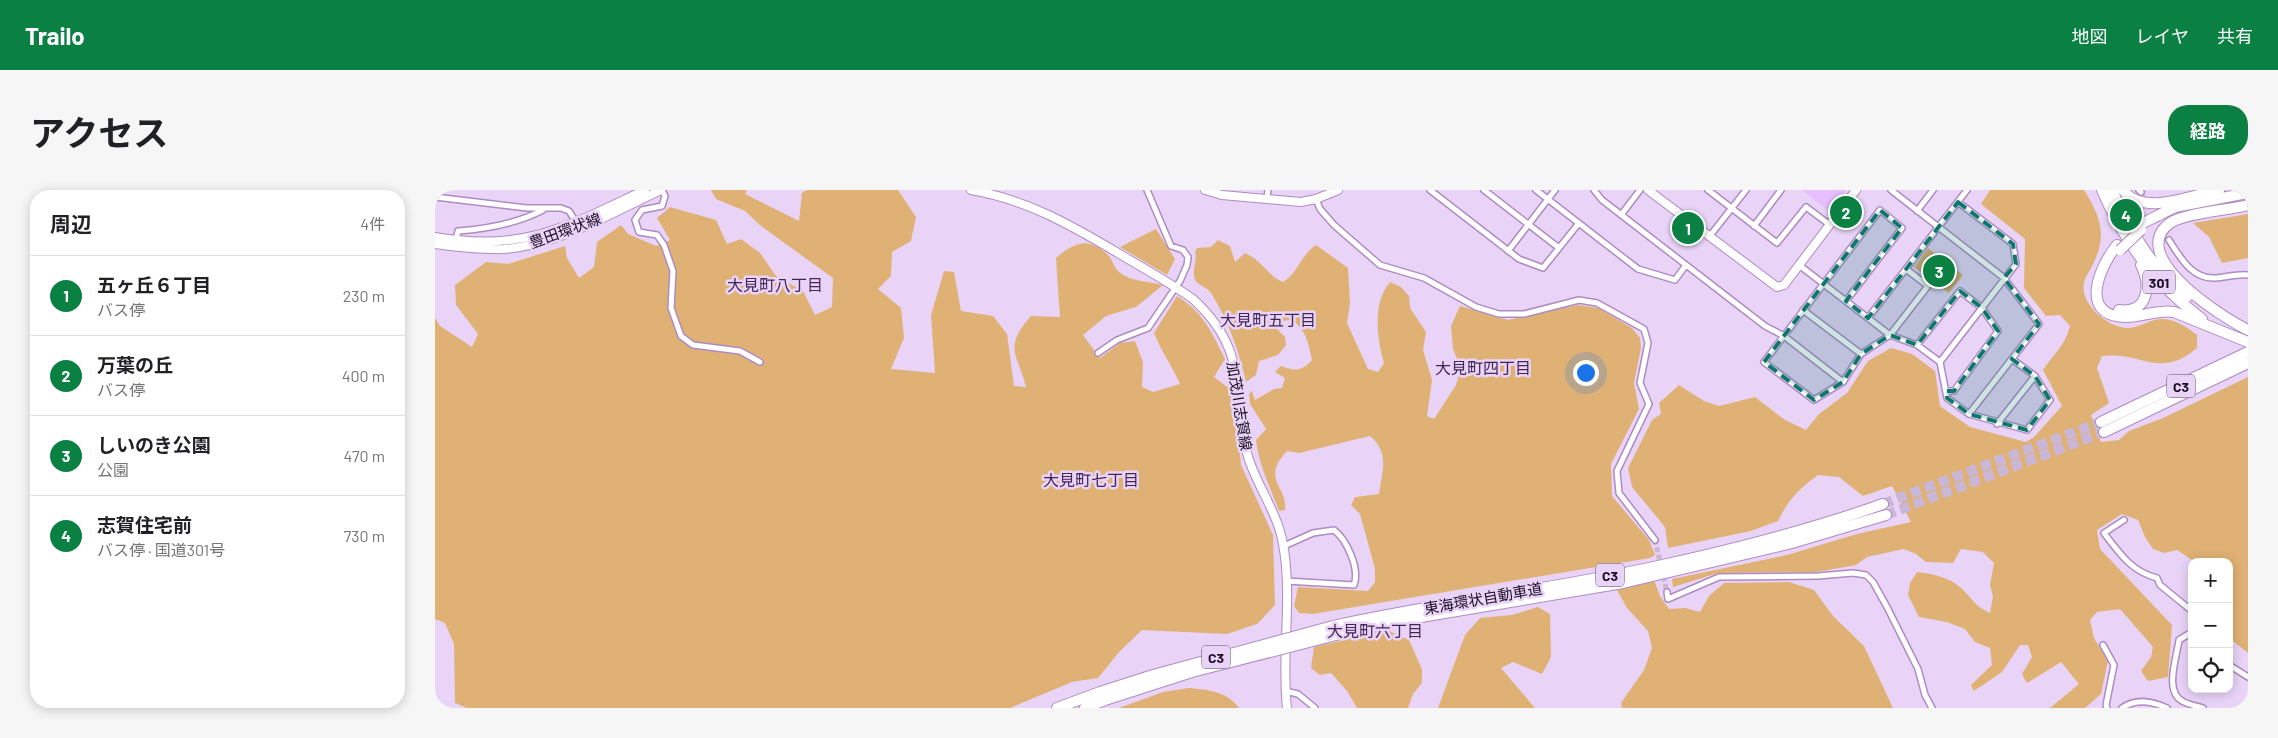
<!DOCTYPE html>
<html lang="ja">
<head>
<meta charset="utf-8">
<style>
	body { margin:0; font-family:Barlow,"Noto Sans JP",sans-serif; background:#f6f6f6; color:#202124 }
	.controls { position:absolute; right:15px; bottom:15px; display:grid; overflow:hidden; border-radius:10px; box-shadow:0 2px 12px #0003 }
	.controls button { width:45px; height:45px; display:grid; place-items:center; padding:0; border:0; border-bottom:1px solid #e0e0e0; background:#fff; color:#202124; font:25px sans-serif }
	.you { position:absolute; left:1150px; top:182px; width:18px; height:18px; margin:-12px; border:4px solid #fff; border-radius:50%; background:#1a73e8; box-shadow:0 0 0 8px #1a73e833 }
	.badge { display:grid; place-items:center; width:32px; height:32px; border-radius:50%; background:#0b8043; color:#fff; font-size:16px; font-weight:700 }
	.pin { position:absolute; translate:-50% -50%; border:2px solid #fff; box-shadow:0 1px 5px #0006 }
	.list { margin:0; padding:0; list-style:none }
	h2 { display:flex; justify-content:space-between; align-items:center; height:65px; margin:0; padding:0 20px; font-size:21px }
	h2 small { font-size:16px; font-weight:400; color:#757577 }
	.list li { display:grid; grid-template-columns:32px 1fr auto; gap:15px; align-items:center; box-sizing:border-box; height:80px; padding:0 20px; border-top:1px solid #e0e0e0 }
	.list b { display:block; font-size:19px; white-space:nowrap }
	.list p { margin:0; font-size:16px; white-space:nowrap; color:#757577 }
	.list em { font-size:16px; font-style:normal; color:#757577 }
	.icon { flex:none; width:28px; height:28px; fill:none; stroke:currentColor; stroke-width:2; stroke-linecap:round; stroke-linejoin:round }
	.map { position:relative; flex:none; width:1813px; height:518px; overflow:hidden; border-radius:20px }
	header { display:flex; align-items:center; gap:30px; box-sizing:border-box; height:70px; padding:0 25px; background:#0b8043; color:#fff }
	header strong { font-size:24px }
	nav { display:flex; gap:28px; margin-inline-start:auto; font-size:18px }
	.intro { display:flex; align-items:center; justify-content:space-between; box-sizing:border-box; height:120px; padding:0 30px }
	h1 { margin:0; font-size:35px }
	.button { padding:12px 22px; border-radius:20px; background:#0b8043; color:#fff; font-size:18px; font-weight:700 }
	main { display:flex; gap:30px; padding:0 30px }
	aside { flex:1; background:#fff; border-radius:20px; box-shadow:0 2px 12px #0003 }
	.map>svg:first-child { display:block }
	.built { fill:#e7beff }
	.green { fill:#e0b174 }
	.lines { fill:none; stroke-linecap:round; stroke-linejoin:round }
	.street-tunnel { stroke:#cab6d7; stroke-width:5; stroke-dasharray:5 2.5; stroke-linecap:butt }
	.highway-tunnel { stroke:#cab6d7; stroke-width:10; stroke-dasharray:10 5; stroke-linecap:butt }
	.street-casing { stroke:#ae8bc2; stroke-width:8 }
	.secondary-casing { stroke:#ae8bc2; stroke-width:10 }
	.highway-casing { stroke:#ae8bc2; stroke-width:12 }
	.street { stroke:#fff; stroke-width:5 }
	.secondary { stroke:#fff; stroke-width:8 }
	.highway { stroke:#fff; stroke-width:10 }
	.highway-bridge-casing { stroke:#ae8bc2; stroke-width:12; stroke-linecap:butt }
	.highway-bridge { stroke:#fff; stroke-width:10 }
	.marked { fill:#0f766e; fill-opacity:0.2; stroke:#0f766e; stroke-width:4; stroke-dasharray:10 6; stroke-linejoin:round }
	.labels { text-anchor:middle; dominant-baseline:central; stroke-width:5; stroke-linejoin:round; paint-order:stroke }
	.shield { fill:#e9d4f7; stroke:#584961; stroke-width:1 }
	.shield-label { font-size:14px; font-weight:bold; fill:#1a0d21 }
	.street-label { font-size:15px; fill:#1a0d21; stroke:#e9d4f7 }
	.neighbourhood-label { font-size:16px; fill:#442555; stroke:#e9d4f7 }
</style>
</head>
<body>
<header>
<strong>Trailo</strong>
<nav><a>地図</a><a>レイヤ</a><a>共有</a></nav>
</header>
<div class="intro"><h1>アクセス</h1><a class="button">経路</a></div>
<main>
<aside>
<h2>周辺<small>4件</small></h2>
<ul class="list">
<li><span class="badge">1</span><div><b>五ヶ丘６丁目</b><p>バス停</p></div><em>230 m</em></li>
<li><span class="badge">2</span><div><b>万葉の丘</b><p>バス停</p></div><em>400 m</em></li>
<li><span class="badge">3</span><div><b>しいのき公園</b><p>公園</p></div><em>470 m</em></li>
<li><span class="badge">4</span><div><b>志賀住宅前</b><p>バス停 · 国道301号</p></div><em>730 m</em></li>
</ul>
</aside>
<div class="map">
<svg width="1813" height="518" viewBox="0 0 1813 518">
	<rect width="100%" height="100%" fill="#e9d4f7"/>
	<path class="built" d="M1367,0H1411L1395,22Z"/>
	<path class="green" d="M276,0H312L310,4L364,31L367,3L372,0H463L481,27L476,51L457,62L456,86L443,99L466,118L469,148L456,179L500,183L496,125L509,81L519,82L526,121L558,126L572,144L579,196L591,197C582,162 568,158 596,126L625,127L621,68C640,52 654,46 674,66C678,71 679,78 684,82C696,92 713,91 728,95L701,117L671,126L648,145L665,168L685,153L700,151L708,172L707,197L718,202L745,194C737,176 726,161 719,143L742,106C769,123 776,141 790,169L779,187L799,202L806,275L838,345L840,415L822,434L792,444L707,440L685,461L663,488L637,492L575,518H32L20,513L19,454L10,433L0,429V128L5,136L37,157L43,144L21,115L20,95L51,72L73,74L130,56L132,68L144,88L159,77L162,52L186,35L193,44L221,56L235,50L222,28L235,17L281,30L292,54L306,49L325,63L341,86L368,101L380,125L397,117L398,88L326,36L310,21L281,9Z
		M1555,0H1649C1670,33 1672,51 1652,85C1638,108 1669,136 1691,138C1703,139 1716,128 1728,129C1740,129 1753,138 1762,145V158C1724,190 1708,161 1667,166L1662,178L1674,213L1656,225L1666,252L1684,250L1694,241L1728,228L1813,187V463L1794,448V372H1760L1742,360L1729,363L1718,359L1710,347L1703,330L1687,324L1662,340L1665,359L1737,435L1733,487L1713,491L1706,481L1716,467L1718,457L1685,419L1662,422L1655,430L1659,448L1673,471L1666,504L1650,518H1615L1644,494L1626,472L1592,493L1587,484L1597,467L1593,455H1585L1567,482L1539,501L1536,495L1557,475L1555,458L1540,452L1530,439L1512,432L1484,427L1473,405L1475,393L1482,382C1497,384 1515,387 1526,398C1539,410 1538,415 1555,423L1558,406L1555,395L1559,373L1548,362L1526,359L1518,373L1491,372L1481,364L1469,359L1432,367L1421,375L1382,382L1283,383L1238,397L1237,389L1352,365L1422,344L1476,332L1457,296L1428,306L1404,287L1383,285C1365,298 1353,310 1343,331L1316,341L1233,358L1230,337L1197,297L1193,278L1217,230L1226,224L1224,213L1244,195L1269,211L1284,216L1320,207L1350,230L1371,240L1384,224L1412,203L1433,171L1456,158L1477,164L1500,181L1505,216L1535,237L1591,252L1599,247L1627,216L1608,180C1618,165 1631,154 1635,136L1625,125L1611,126L1589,98L1590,49L1546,14Z
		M1813,24V68L1787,73L1774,47L1758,33Z
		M721,39L740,69L732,85L685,57Z
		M783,50L795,56L800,72L810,63C828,71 833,86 848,92C863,83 865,66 881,55L913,78L915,113L912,133L933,179L943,182L949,173C942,149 937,113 955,92L966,97L974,106L975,118L991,142L988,160L997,190L992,226L999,229L1021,195L1026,178L1018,159L1016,136L1025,116L1073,130L1143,115L1163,118L1197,138L1205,148L1206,158L1199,193L1204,219L1176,274L1177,306L1214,350L1220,365L1215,368L878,424L864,423L859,416L863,397L933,401L940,392V379L925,324L916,315L920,307L944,304C947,281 955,263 935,246L864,263L852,261C825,290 853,296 850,320L844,321C835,296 824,276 821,250L831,239L815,214L814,204L817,201L820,210L839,199L847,198L850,188L840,182L846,176C860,181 866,182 877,170C873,152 872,143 858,130L843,131L842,139L850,147L851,155L843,165L824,171L821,185L811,192C804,161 793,130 776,103C773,98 765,96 761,91C755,82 763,71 760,62L762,58L776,57Z
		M1493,58L1528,85L1514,103L1479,77Z
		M1219,390L1225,406L1234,419L1250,418L1265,422L1274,406L1289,393L1354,392L1379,400L1398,426L1429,456L1458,518H1187L1186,513L1209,480L1217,458L1213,441L1192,418L1182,400Z
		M1103,417L1115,424L1116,467L1107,484L1078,472L1066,478L1100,518H1003L1030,445L1045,428L1077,425Z
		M952,440L974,450L987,479V493L978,504L973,518H922L912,501L896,483L885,485L876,478L879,457Z
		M754,498C773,500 792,501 804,518H684L728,502Z"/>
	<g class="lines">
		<path class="street-tunnel" d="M1706,2L1734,50
			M1220,350L1232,402"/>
		<path class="highway-tunnel" d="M1448,314L1666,232
			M1451,325L1669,242"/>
		<defs>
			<path id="street" d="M227,0L230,6L227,16L207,20L200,30L204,42L222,45L229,55L238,81L236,118L246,146L258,155L305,161L325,172
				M995,0L1084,69L1108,78L1144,33
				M1049,0L1124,58
				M1101,0L1203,79L1240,90L1251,75
				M1159,0L1167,10L1330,136L1349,146L1408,192
				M1273,0L1342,53L1371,17L1395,35
				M1456,0L1569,88L1604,134L1534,224
				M1704,0L1706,2
				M0,7L92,18H126L134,21L141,32
				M832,8L833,0
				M881,9L885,19L899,35L945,75L989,88L1041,117L1064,124H1089L1144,110L1162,113L1209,139L1213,153L1205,193L1214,214L1182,281L1184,303L1220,350
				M1482,21L1498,0
				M1186,25L1205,0
				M1319,36L1346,0
				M1274,47L1311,0
				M21,50L23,41C51,39 83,33 108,20
				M1734,50C1745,67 1757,90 1781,88C1792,87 1802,84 1813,85
				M1073,61L1120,0
				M1364,75L1455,145L1482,155L1505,172L1512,208L1534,224L1592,240L1615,210L1600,186L1577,169
				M1411,111L1467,38L1445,20L1329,172L1379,210L1408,192L1426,164L1455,145L1493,96L1471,79
				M1368,120L1426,164
				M1433,128L1532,0
				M1482,155L1525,101L1547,118L1563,141L1519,201H1511
				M663,163L682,150L713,138L745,91L752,75L753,67L748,60L736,56L712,0
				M1505,172L1581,74L1578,54L1523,12
				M1562,234L1600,186
				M1689,330L1669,343C1685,364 1696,381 1722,388L1725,395L1757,421
				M849,356L878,343L899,340C912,350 925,379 919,395L851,391
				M1232,402L1233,409L1284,387L1383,386L1418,383L1431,385L1438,392L1452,417L1483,479L1490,505L1497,518
				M1757,442L1744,450C1742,467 1728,503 1749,512C1755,515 1762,516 1768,518
				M1668,455L1679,475L1671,515L1672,518
				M1794,475L1813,487
				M850,501L863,504L880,518
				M1687,518C1701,508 1717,511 1732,518"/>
			<path id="secondary" d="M536,0C590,9 636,35 683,63C708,78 734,92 758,109C811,158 798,193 810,255C817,290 842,319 848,354C858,408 846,464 852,518
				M770,0L787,5L866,12L881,9L903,0
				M1213,0L1342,97L1349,95L1421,0
				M0,47C89,63 133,36 210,0
				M0,54C23,57 45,60 69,59C124,55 176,23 226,0"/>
			<path id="highway" d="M1667,0C1689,52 1721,95 1767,129
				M1677,0C1695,41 1717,78 1752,107
				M1688,0C1708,27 1756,5 1784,0
				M1813,15C1794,20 1749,23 1735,33C1690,66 1788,128 1813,140
				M1702,36L1740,17L1813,3
				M1682,55C1665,76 1643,125 1689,127C1706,128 1722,119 1739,122L1813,152
				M1684,120C1714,124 1716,95 1706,75
				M1666,232L1813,162
				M1669,242L1813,173
				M898,436C1003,413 1109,400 1214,378C1293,361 1372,341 1448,314
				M905,444L968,430L1188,393L1357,353L1451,325
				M622,518L665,502
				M650,518L670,510"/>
		</defs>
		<use href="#street" class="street-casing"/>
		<use href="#secondary" class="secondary-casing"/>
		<use href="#highway" class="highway-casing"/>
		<use href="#street" class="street"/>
		<use href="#secondary" class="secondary"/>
		<use href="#highway" class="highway"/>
		<defs>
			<path id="highway-bridge" d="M1685,60L1706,40
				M665,502L718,485L898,436
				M670,510L757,482L905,444"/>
		</defs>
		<use href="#highway-bridge" class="highway-bridge-casing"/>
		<use href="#highway-bridge" class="highway-bridge"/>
	</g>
	<path class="marked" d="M1523,12L1578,54L1581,74L1569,88L1604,134L1577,169L1600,186L1615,210L1592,240L1534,224L1512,208L1511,201H1519L1563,141L1547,118L1525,101L1482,155L1455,145L1426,164L1408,192L1379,210L1329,172L1445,20L1467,38L1411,111L1433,128Z"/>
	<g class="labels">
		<g class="shield">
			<rect x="1708" y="80.5" width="32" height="23" rx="4"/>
			<rect x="1732" y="184.5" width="28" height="23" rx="4"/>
			<rect x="1161" y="373.5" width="28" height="23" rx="4"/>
			<rect x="767" y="455.5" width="28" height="23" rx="4"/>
		</g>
		<g class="shield-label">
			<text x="1724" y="92">301</text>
			<text x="1746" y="196">C3</text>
			<text x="1175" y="385">C3</text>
			<text x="781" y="467">C3</text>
		</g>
		<g class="street-label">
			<text transform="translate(130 40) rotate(-20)">豊田環状線</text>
			<text transform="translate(805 216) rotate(81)">加茂川志賀線</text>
			<text transform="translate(1048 408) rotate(-10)">東海環状自動車道</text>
		</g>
		<g class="neighbourhood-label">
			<text x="340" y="94">大見町八丁目</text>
			<text x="833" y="129">大見町五丁目</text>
			<text x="1048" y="177">大見町四丁目</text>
			<text x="656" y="289">大見町七丁目</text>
			<text x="940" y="440">大見町六丁目</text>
		</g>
	</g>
</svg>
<div class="controls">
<button>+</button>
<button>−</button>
<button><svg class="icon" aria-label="locate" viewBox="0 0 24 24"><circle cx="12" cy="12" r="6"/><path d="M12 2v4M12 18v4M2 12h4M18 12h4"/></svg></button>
</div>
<div class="you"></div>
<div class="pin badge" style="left:1253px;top:38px">1</div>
<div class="pin badge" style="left:1411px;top:22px">2</div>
<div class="pin badge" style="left:1504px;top:81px">3</div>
<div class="pin badge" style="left:1691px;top:25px">4</div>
</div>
</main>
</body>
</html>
